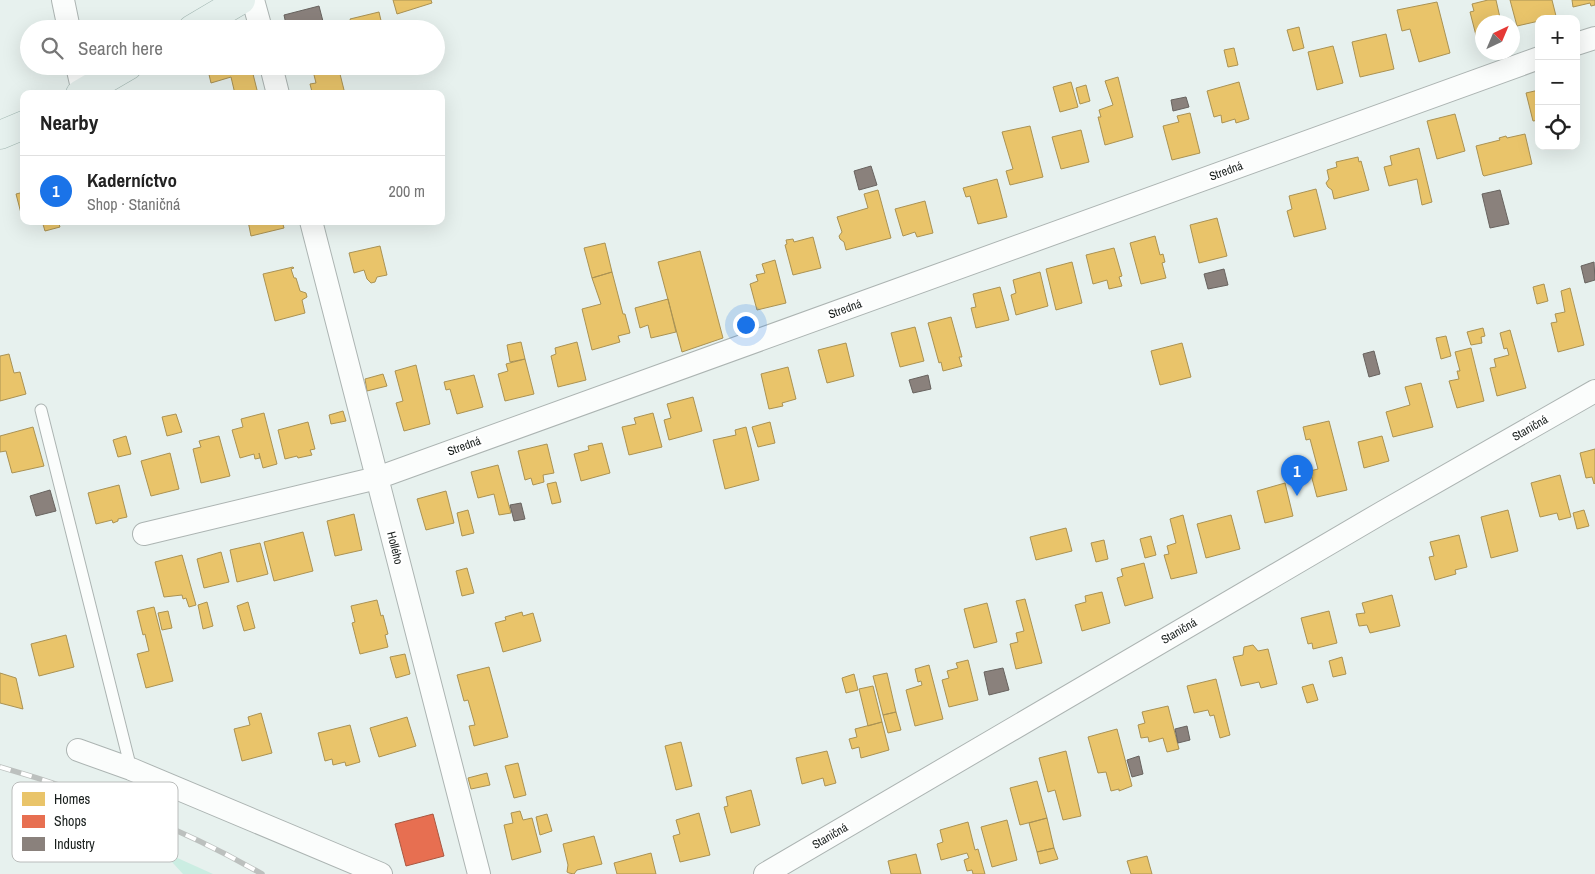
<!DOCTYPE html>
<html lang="en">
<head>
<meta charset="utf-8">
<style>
	body { margin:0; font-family:"Archivo Narrow",sans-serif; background:#f6f6f6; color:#222 }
	.controls { position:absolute; right:15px; top:15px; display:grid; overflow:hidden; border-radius:10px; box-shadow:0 5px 20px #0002 }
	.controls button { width:45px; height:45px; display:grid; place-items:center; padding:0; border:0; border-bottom:1px solid #e0e0e0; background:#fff; color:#222; font:25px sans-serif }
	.compass { position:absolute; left:1475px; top:15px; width:45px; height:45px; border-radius:50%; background:#fff; box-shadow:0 5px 20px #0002; rotate:44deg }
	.you { position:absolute; left:745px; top:324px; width:18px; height:18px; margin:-12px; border:4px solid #fff; border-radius:50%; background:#1a73e8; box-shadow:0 0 0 8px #1a73e833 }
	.badge { display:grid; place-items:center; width:32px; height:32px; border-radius:50%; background:#1a73e8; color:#fff; font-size:16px; font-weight:700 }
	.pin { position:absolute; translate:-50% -41px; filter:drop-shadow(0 1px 2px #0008) }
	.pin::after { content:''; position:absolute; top:26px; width:18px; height:15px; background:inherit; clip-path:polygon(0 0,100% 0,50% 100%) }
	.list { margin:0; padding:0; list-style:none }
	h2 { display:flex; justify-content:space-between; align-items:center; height:65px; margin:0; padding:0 20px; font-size:21px }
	h2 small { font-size:16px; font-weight:400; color:#767676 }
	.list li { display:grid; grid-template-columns:32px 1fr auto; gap:15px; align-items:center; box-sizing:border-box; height:70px; padding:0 20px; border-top:1px solid #e0e0e0 }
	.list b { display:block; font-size:19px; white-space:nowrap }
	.list p { margin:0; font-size:16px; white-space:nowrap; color:#767676 }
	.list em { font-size:16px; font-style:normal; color:#767676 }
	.icon { flex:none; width:28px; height:28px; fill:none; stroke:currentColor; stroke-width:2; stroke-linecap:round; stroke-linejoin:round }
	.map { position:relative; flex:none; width:1595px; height:874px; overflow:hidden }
	.search { position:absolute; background:#fff; box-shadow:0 5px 20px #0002; left:20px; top:20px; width:425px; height:55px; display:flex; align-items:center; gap:12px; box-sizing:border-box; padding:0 18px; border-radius:28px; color:#767676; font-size:19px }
	.panel { position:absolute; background:#fff; box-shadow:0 5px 20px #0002; left:20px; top:90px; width:425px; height:135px; border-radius:10px }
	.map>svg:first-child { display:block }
	.green { fill:#cbede2 }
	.homes { fill:#e9c46a; stroke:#aa9253 }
	.shops { fill:#e76f51; stroke:#a95741 }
	.industry { fill:#8a817c; stroke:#68635f }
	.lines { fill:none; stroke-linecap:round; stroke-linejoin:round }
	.lane-casing { stroke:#acb4b2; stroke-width:13 }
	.street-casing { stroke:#acb4b2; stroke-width:24 }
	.primary-casing { stroke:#a3b8b3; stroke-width:29 }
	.lane { stroke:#fbfdfc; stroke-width:11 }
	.street { stroke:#fbfdfc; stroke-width:22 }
	.primary { stroke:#e6f1ee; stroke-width:28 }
	.rail-casing { stroke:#bcc0be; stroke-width:5.5 }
	.rail { stroke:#fff; stroke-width:4; stroke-dasharray:11; stroke-linecap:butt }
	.labels { text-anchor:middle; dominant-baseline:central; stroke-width:5; stroke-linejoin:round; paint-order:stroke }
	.street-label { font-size:12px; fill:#181e1c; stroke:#fff }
	.key { fill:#fff; stroke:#babcbb; stroke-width:1 }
	.key-label { font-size:14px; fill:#181e1c }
</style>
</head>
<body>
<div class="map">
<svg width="1595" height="874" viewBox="0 0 1595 874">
	<rect width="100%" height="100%" fill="#e7f1ee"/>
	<path class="green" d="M162,851L213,874H183Z"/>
	<path class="homes" d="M393,0H431L432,3L397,14Z
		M1488,0H1496L1501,22H1482V46L1479,47L1470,12L1474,11L1472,4Z
		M1510,0H1552L1556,16L1539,19V21L1517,26Z
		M1572,0H1595V5L1591,6L1590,3L1573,7Z
		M1437,2L1450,53L1419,62L1410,29L1402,31L1397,10Z
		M379,12L383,29H353L350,19Z
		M1299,27L1304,48L1293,51L1287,30Z
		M1386,34L1394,69L1360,77L1352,42Z
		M1333,46L1343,83L1317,90L1308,52Z
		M1234,48L1238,65L1228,67L1224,50Z
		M207,66H251L258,94H235L231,77L211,83Z
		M332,66H338L345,94H318V91L312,92L310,84L316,83L313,71Z
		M1118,77L1133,137L1105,145L1098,117H1101L1099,110L1113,105L1105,81Z
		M1071,82L1078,107L1060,112L1053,87Z
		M1239,82L1249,119L1236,123L1235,119L1222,123L1221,115L1214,117L1207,91Z
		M1086,85L1090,101L1080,104L1076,88Z
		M1539,90V120L1533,121L1526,93Z
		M1190,113L1200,153L1172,160L1163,126L1179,122L1177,116Z
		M1455,114L1465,151L1437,159L1427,121Z
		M1030,126L1043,177L1010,185L1006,171L1013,169L1002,132Z
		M1081,130L1089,162L1061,169L1052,137Z
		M1525,134L1532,164L1484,176L1483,175L1476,146L1500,140L1499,138L1506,136L1507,138Z
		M1419,148L1432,202L1422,205L1417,179L1389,186L1384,167L1392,165L1390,156Z
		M1358,157L1359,162L1361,161L1369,190L1334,199L1332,190L1328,187L1326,183L1329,179L1327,170L1337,167L1336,162Z
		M997,179L1007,217L978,224L970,196L966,197L963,188Z
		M1316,189L1326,229L1294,237L1287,211L1292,209L1289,196Z
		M878,190L891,238L846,250L844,242L840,239L839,236L842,232L837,217L868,208L864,194Z
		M24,192V220L23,221L16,194Z
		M925,201L933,233L917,237L915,232L903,236L895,209Z
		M1217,218L1227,256L1199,263L1190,225Z
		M42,221H58L60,227L45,231Z
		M248,221H282L284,228L251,236Z
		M1155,236L1160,255L1163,254L1165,262L1162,263L1166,278L1141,284L1130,243Z
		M813,237L821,268L793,275L785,245L787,244L786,240L793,239L794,242Z
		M605,243L612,272L592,278L584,248Z
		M380,246L387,275L377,277L375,282L371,283L367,279L364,270L354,273L349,253Z
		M1114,248L1122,276L1119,277L1122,286L1109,289L1107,280L1093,284L1086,255Z
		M700,251L723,338L682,352L658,262Z
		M775,260L786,303L757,310L750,284L758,281L756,275L765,273L762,264Z
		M1072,262L1082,303L1056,310L1046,269Z
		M293,267L294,268L291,269L294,278H296L300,291L306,293L307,297L302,300L305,313L275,321L263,274Z
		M612,272L623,314H625L630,333L618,336L620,342L592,350L582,309L601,304L592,278Z
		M1040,272L1048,306L1016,315L1011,295L1016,293L1013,280Z
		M1544,284L1548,301L1537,304L1533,287Z
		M1000,287L1009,320L976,328L971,308L976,307L973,294Z
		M1570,288L1584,345L1558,352L1551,323L1557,322L1555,314L1565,312L1561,291Z
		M668,299L676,332L651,338L648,325L640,328L635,308Z
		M951,317L962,357H959L962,366L943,371L941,362L939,363L928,323Z
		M915,327L924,361L900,367L891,333Z
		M1483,328L1485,336L1481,337L1482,343L1471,345L1467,332Z
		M1510,330L1526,388L1497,396L1490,368L1496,367L1494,359L1509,355L1507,348L1504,349L1500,333Z
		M1446,336L1451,356L1441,359L1436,338Z
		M521,342L525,359L510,362L507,345Z
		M577,342L586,380L558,387L551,356L556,354L555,348Z
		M846,343L854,376L827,383L818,350Z
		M1182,343L1191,377L1160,385L1151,351Z
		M1471,348L1484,401L1457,408L1449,381L1459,379L1457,371H1460L1455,352Z
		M9,354L14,373L20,372L26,394L0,401V356Z
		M525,359L534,394L505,401L498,374L508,371L506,364Z
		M416,365L430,424L404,431L396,403L403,401L395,371Z
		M788,367L796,399L782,403L783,406L769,409L761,374Z
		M383,374L387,386L367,391L365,379Z
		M474,375L483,407L457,414L450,389L446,390L444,382Z
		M1421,383L1433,427L1393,437L1386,412L1410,405L1405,387Z
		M693,397L702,431L669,440L664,420L671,418L667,404Z
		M343,411L346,421L331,424L329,415Z
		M264,413L277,464L263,468L259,453L260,458L255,459L254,454L240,458L232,430L243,427L241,419Z
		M653,413L662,447L629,455L622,427L636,424L634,418Z
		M176,414L182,432L167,436L162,417Z
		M1329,421L1347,490L1317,497L1310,471L1318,469L1310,439L1306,440L1303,427Z
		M308,422L315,449L310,450L312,455L298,458L297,456L285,459L278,430Z
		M770,422L775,443L758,447L752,427Z
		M33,427L44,466L12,473L6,451L0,452V436Z
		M746,427L759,480L725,489L713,440L736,435L735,430Z
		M126,436L131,454L118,457L113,440Z
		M219,436L230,476L201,483L193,449L201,447L199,441Z
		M1382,436L1389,461L1364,468L1358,442Z
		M602,443L610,473L581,481L574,454L589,450L588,446Z
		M547,444L554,473L543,475L544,482L533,485L531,478L525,480L518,451Z
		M1595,449V483L1594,484L1592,477L1586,478L1580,453Z
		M170,453L179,489L151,496L141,461Z
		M498,465L511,513L499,515L494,494L478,498L471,472Z
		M1560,475L1571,517L1559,520L1557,513L1540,517L1531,483Z
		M556,482L561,502L552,504L547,484Z
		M1285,483L1293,516L1265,523L1257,491Z
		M119,485L127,517L118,519V521L113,523L112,520L96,524L88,493Z
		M446,491L454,523L426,530L417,499Z
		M468,510L474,533L462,536L457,513Z
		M1508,510L1518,551L1491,558L1481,517Z
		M1584,510L1589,526L1577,529L1573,513Z
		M354,514L362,550L335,556L327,521Z
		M1183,515L1197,573L1171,579L1164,555L1169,554L1167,546L1176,543L1170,519Z
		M1231,515L1240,549L1206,558L1197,524Z
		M1066,528L1072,551L1036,560L1030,537Z
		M303,532L313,571L274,581L264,542Z
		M1459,535L1467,567L1455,570L1456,574L1435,580L1429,557L1434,556L1430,542Z
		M1151,536L1156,555L1145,558L1140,539Z
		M1104,540L1108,559L1096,562L1091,543Z
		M260,543L268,574L237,582L230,550Z
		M221,552L229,582L204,588L197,559Z
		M182,555L196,605L189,607L186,598L183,599L182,595L164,597L155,562Z
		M1144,563L1153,598L1125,606L1117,578L1123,576L1121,569Z
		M467,568L474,593L462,596L456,571Z
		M1102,592L1110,623L1082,631L1075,605L1086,602L1085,596Z
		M1392,595L1400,626L1370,633L1367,625L1359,626L1356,614L1365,613L1362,603Z
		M1025,599L1042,663L1016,669L1010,644L1018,642L1016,633L1024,631L1016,601Z
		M377,600L381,616L383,615L388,634L385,635L388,647L360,654L352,623L355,622L351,606Z
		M207,602L213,626L203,629L198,605Z
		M248,602L255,628L244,631L237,606Z
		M987,603L997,642L974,648L964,609Z
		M154,607L173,681L146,688L137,654L149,651L145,634L143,635L137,611Z
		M168,611L172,628L162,630L158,613Z
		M1329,611L1337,643L1313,649L1312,643L1308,644L1301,618Z
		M522,612L523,616L533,613L541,641L503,652L495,623L506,620L505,617Z
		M66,635L74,667L39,676L31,644Z
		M1253,645L1258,651L1268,649L1277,684L1261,688L1259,682L1241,686L1233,657L1243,655L1244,647Z
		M405,654L410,674L396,678L390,657Z
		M1342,657L1346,674L1333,677L1329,661Z
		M968,660L978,700L949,707L942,680L949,678L947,671L958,668L956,663Z
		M929,665L943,719L915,726L906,690L922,685L921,681L918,682L915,669Z
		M489,667L508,737L474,746L469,726L475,725L468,700L464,701L457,675Z
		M0,673L16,678L23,709L0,703Z
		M887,673L896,712L883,715L873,676Z
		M854,674L858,690L846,693L842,678Z
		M1216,679L1230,735L1220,738L1214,715L1210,716L1208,710L1194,713L1187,686Z
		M1313,684L1318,700L1307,703L1302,687Z
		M873,686L882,722L868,726L859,689Z
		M1168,706L1179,749L1167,752L1163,738L1149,742L1148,737L1141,738L1138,725L1145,723L1142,712Z
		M896,712L901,730L888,733L883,715Z
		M261,713L272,753L242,761L234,729L250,725L248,717Z
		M407,717L416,746L379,757L370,728Z
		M882,722L889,750L861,758L859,747L852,749L849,739L857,737L855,729Z
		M350,725L360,762L346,766L345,762L333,765L332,759L325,761L318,733Z
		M1117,729L1132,786L1119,791V789L1111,791L1106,772L1098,773L1088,737Z
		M681,742L692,786L676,790L665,746Z
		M827,751L836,783L825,786L823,778L802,784L796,758Z
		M1066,751L1081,816L1063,820L1055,790L1048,792L1039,758Z
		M518,763L526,795L514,798L505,766Z
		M487,773L490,785L471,789L468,778Z
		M1037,781L1047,818L1020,825L1010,788Z
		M751,790L760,825L731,833L724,807L728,806L726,797Z
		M520,811L523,820L532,818L541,852L512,860L504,825L513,823L511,813Z
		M699,813L710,855L680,862L673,836L680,834L676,820Z
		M547,814L552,831L540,835L536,817Z
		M1047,818L1054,848L1037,852L1029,823Z
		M1007,820L1017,860L992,867L981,827Z
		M968,822L975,850L978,849L985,874H973L972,870L967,871L964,860L969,858L967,853L941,860L937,844L943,842L940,830Z
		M594,836L602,864L577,870L574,874L569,873L567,872L568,865L563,844Z
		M1054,848L1058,859L1040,864L1037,852Z
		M651,853L656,874H617L614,863Z
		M916,854L921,874H891L888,861Z
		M1147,856L1152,874H1131L1127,861Z"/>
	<path class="shops" d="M433,814L444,856L406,866L395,824Z"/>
	<path class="industry" d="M319,6L325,29H287L284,15Z
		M1186,97L1189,107L1173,111L1171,100Z
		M871,166L877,185L859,190L854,171Z
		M1500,190L1509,224L1490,228L1482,194Z
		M1594,262L1595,280L1585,283L1581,266Z
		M1224,269L1228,285L1208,289L1204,274Z
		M1374,351L1380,374L1369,377L1363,354Z
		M928,375L931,389L913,393L909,380Z
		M50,490L56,511L36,516L30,496Z
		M521,503L525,519L514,521L510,505Z
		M1003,668L1009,690L989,695L984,672Z
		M1187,726L1190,740L1178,743L1175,729Z
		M1139,756L1143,774L1132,777L1127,760Z"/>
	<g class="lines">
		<defs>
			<path id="lane" d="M41,410L131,769"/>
			<path id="street" d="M63,0L69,29
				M253,0L261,29
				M1576,44L1595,38
				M77,66L83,92
				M271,66L278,94
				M311,221L479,874
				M144,534L377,478L1539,58
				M78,750L131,769L381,874
				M765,874L1383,512L1595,391"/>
			<path id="primary" d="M192,29L241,0
				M80,94L128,66
				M0,135L24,125"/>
		</defs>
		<use href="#lane" class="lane-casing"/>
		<use href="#street" class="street-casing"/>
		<use href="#primary" class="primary-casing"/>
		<use href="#lane" class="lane"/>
		<use href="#street" class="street"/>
		<use href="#primary" class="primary"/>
		<defs>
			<path id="rail" d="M0,767C91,793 180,827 262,874"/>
		</defs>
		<use href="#rail" class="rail-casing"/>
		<use href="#rail" class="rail"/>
	</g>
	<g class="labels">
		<g class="street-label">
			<text transform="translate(1226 171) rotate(-20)">Stredná</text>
			<text transform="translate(845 309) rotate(-20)">Stredná</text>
			<text transform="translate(1530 428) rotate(-30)">Staničná</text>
			<text transform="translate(464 446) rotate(-20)">Stredná</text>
			<text transform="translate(395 548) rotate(76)">Hollého</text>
			<text transform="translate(1179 631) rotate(-30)">Staničná</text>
			<text transform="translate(830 836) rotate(-30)">Staničná</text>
		</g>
	</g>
	<rect x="12" y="782" width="166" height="80" rx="8" class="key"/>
	<rect x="22" y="792" width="23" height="14" fill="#e9c46a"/>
	<rect x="22" y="815" width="23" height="13" fill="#e76f51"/>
	<rect x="22" y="837" width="23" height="14" fill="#8a817c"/>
	<g class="key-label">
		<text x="54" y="804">Homes</text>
		<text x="54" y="826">Shops</text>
		<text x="54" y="849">Industry</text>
	</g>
</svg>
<div class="controls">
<button>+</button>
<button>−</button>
<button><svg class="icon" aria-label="locate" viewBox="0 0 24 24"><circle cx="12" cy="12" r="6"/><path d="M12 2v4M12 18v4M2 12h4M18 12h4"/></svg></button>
</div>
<svg class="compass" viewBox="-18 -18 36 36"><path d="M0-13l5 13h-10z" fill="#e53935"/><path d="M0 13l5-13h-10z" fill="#767676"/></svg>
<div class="you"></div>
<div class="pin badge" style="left:1297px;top:496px">1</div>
<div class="search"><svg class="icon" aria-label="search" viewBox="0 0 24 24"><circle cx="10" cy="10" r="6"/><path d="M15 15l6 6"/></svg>Search here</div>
<section class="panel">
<h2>Nearby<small></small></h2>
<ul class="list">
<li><span class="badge">1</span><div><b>Kaderníctvo</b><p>Shop · Staničná</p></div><em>200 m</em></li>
</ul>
</section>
</div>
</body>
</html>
